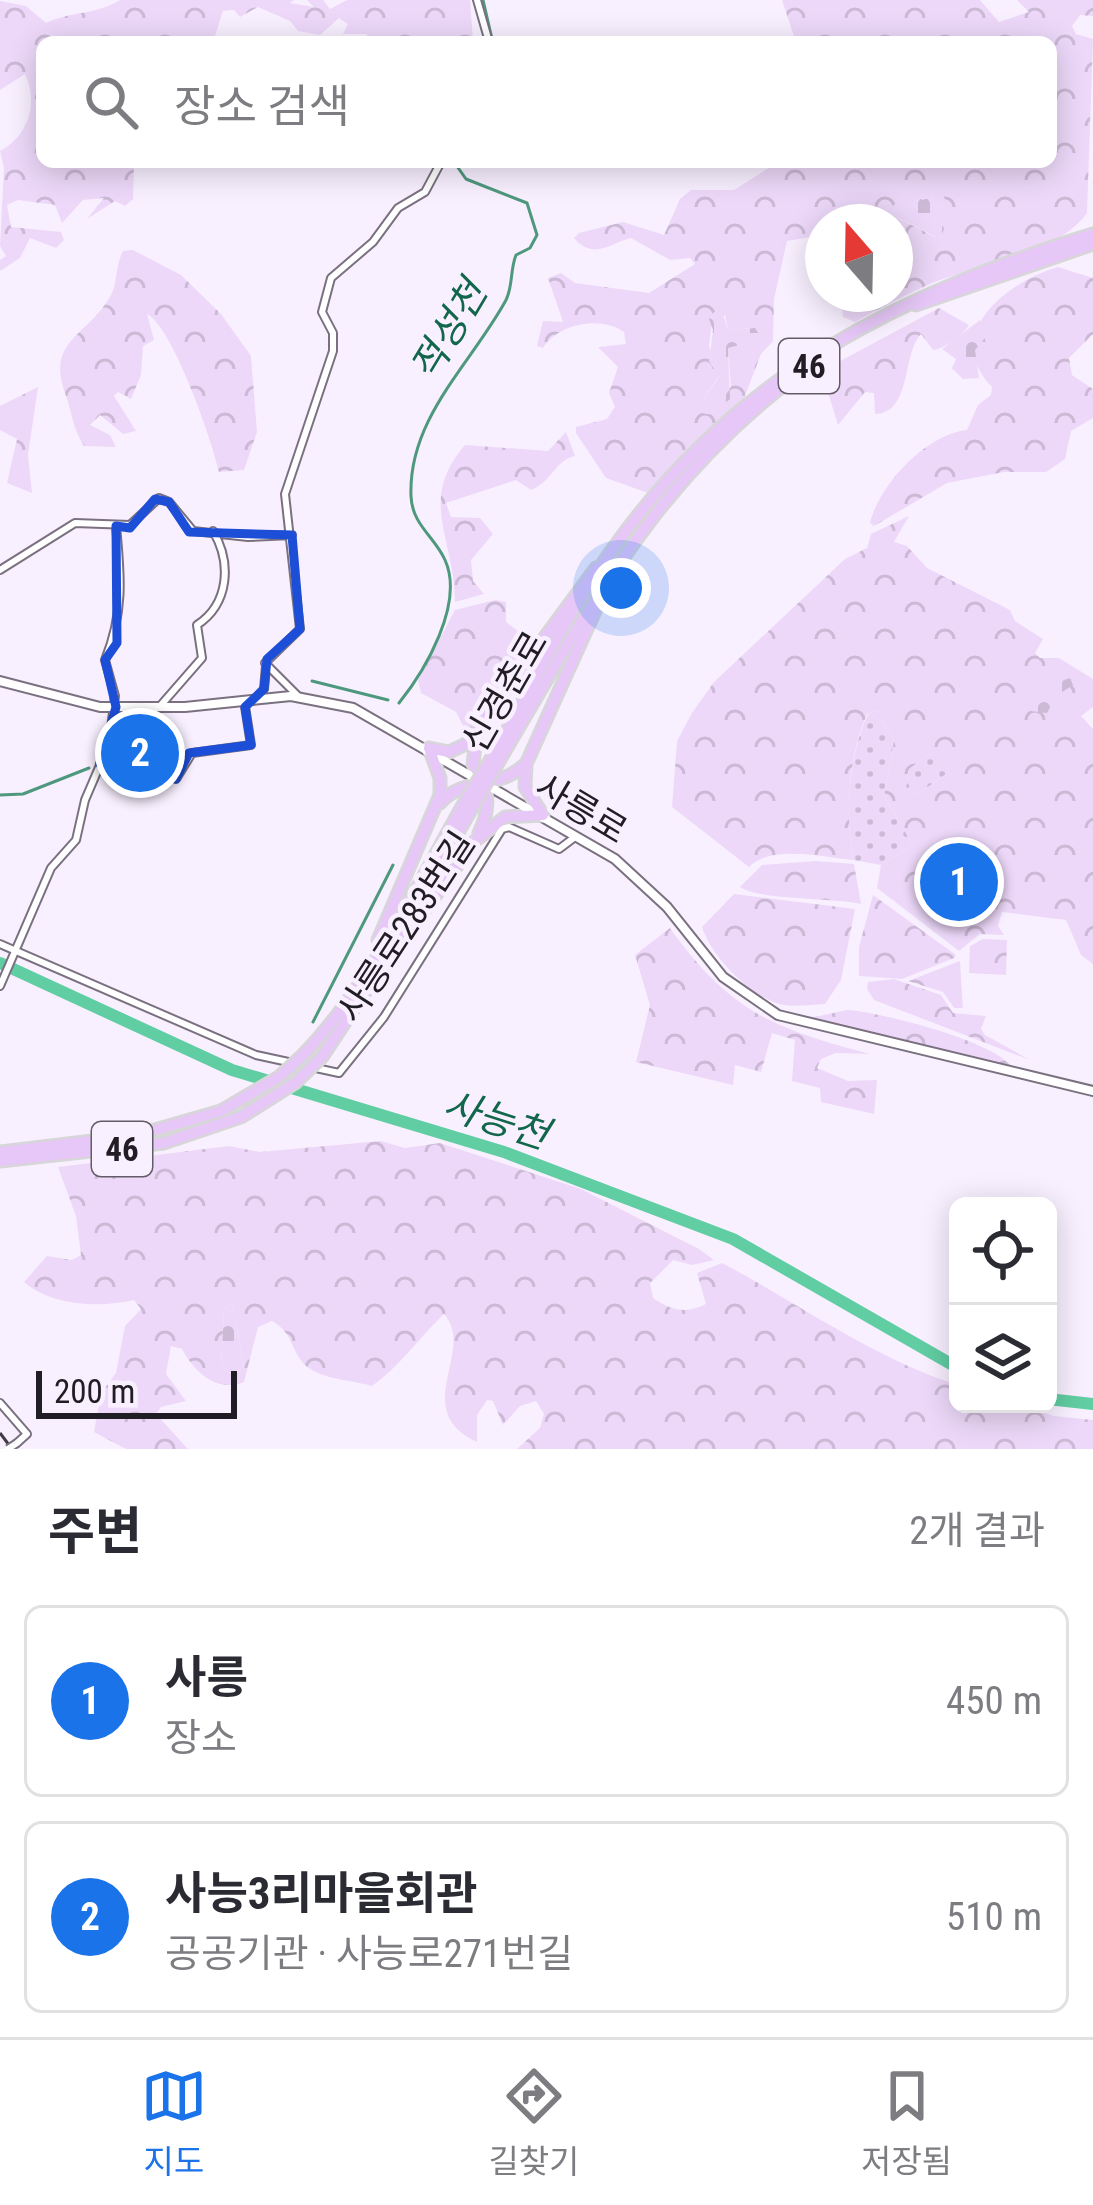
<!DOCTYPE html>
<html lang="ko">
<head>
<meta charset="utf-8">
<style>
	body { margin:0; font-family:"Roboto Condensed","Noto Sans KR",sans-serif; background:#f7f7f7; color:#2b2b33 }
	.controls { position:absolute; right:36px; bottom:36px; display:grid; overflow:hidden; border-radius:18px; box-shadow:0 6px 30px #0003 }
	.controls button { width:108px; height:108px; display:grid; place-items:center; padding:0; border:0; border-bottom:3px solid #e1e1e2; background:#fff; color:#2b2b33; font:60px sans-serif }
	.compass { position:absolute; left:805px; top:204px; width:108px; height:108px; border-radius:50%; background:#fff; box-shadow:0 6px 30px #0003; rotate:340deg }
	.scale { position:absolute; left:36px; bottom:30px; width:201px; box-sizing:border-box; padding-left:12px; border:6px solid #211d24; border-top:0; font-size:33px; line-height:42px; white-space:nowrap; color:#211d24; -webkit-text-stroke:9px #f9f0ff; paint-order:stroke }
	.you { position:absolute; left:621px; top:588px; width:42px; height:42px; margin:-30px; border:9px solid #fff; border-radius:50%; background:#1a73e8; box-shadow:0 0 0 18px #1a73e833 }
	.badge { display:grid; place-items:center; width:78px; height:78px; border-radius:50%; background:#1a73e8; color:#fff; font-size:39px; font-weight:700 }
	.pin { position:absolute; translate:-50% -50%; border:6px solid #fff; box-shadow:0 3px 12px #0006 }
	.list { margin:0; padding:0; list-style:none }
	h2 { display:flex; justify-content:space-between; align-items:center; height:156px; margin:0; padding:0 48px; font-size:51px }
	h2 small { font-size:39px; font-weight:400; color:#7c7c81 }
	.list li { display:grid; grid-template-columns:78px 1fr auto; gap:36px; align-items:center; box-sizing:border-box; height:192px; margin:0 24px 24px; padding:0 24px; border:3px solid #e1e1e2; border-radius:18px }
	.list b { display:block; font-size:45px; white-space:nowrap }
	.list p { margin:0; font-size:39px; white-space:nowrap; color:#7c7c81 }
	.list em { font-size:39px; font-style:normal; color:#7c7c81 }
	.icon { flex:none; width:66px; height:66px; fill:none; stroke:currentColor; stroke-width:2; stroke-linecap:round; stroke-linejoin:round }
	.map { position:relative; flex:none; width:1093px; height:1449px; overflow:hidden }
	.search { position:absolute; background:#fff; box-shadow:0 6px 30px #0003; left:36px; right:36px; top:36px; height:132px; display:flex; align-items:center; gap:30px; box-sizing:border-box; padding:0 42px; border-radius:18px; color:#7c7c81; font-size:45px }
	.sheet { height:588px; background:#fff }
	nav { display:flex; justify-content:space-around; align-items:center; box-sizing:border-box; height:168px; border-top:3px solid #e1e1e2; background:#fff; font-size:33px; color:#7c7c81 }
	nav a { display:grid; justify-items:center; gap:6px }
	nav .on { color:#1a73e8 }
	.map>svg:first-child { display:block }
	.grass { fill:url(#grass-dots) }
	.forest { fill:url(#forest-crowns); fill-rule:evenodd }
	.cemetery { fill:url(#cemetery-stones) }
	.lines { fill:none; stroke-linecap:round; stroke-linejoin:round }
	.stream { stroke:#4e987d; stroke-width:3 }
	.river { stroke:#61cda3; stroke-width:12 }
	.street-casing { stroke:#7a707f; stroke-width:10 }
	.secondary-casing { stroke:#7a707f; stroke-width:12 }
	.highway-casing { stroke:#d7d6d8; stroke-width:15 }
	.street { stroke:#fff; stroke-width:6 }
	.secondary { stroke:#fff; stroke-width:8 }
	.highway { stroke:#e6c7f8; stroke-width:10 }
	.rail { stroke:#403b44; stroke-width:3; stroke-dasharray:15 15; stroke-linecap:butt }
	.street-bridge-casing { stroke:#7a707f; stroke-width:10; stroke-linecap:butt }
	.highway-bridge-casing { stroke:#d7d6d8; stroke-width:15; stroke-linecap:butt }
	.street-bridge { stroke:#fff; stroke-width:6 }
	.highway-bridge { stroke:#e6c7f8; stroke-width:10 }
	.marked { fill:none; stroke:#1d4ed8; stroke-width:9; stroke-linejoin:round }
	.labels { text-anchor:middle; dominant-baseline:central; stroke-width:9; stroke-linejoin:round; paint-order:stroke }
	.shield { fill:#f9f0ff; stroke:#625c66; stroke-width:3 }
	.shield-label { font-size:33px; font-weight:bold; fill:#211d24 }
	.street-label { font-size:36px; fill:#211d24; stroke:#f9f0ff }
	.water-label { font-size:39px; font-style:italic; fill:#11664b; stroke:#f9f0ff }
</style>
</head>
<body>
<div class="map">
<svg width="1093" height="1449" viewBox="0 0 1093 1449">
	<defs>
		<pattern id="grass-dots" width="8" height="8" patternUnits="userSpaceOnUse" patternTransform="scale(3)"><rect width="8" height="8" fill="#edd8f9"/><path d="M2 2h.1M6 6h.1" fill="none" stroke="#cbb9d5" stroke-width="1.8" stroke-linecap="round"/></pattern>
		<pattern id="forest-crowns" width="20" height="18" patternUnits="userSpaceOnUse" patternTransform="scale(3)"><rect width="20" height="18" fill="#edd8f9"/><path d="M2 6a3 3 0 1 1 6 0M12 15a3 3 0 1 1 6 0" fill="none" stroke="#cbb9d5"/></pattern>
		<pattern id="cemetery-stones" width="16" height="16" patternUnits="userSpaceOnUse" patternTransform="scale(3)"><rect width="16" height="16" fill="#edd8f9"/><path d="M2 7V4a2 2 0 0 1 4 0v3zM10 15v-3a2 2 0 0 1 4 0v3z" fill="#cbb9d5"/></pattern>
	</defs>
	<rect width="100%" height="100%" fill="#f9f0ff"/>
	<path class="grass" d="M877,710L894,741L884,796L913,845L881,865L853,860C845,812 848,758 868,714Z
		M928,755L943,757L949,772L917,795L906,787L909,769Z"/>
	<path class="forest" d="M120,0H294L290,3L314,7L307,0H323L330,9L347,0H470L473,40L369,42L367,34H343L348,24L339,18L320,35L298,31L290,21L258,7L240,17L234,10L223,11L213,42H42V162H134L133,199L125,206L115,201L87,219L104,198L83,200L62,223L55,205L18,200L7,205L11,227L61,232L64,240L56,248L30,238L20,258L0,271V260L6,256L0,246L4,168L0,151C28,136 39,104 25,74L0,90V1L26,6L46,23C71,11 96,15 120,0Z
		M782,0H980L999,22L1029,12L1017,0H1093V16L1080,15L1072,26L1076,34L1093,39L1087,213C1055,257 980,263 932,283C905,295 880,308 855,322L843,317L841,294H859L856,298L867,310L885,294H895V222H889L898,218L935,237L944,229L933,197L871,222H823V235L787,241L774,299L773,341L761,354L743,401L648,493L606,478L576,433V427L607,419L615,407L609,393L618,367L598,347L626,344L624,332C600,315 558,324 543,348L537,346L543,321L563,322L548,278L561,273L575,283L649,293L695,264L690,258L670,260L631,238C610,243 594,261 574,238L579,233L623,222L664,235L680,199L691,190H734L778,162H1051V42H796ZM725,315L728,330L755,328L745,343L728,348L731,387L702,413V401L719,376L709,346L712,323Z
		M133,250L181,275L221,314L251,356L257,432L244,470L219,472C212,440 172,326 147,314L154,340L143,346L141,375L131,399L118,392L114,396L136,431L123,434L100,415L90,425L110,435L116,447L84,446C72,427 72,412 65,393C46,341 87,336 110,297C118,283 115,266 123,251Z
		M1058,267L1093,278V334L1069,358L1072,375L1093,389V418L1071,431L1065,459L1046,472H1004L947,483L874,526L870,523C879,485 926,434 967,430L978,405L991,395L992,387C942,335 1004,283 1058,267Z
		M939,308L969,325C963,335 944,349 933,350L921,334C902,354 912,413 875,414L874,393L865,392L838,425L826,386L831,366Z
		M38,387L28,455L32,493L7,483L17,439L0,430V406Z
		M566,432L575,456C554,461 552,482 531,490L516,480L446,503L451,517L480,518L493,534L471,560L473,581L484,594L455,602C455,539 417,500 465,445L548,451Z
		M909,516L894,542L907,546L927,568L1010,610L1015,621L1043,639L1035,653L1040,658H1059L1093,679V707L1081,716L1093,729V964L1081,955L1066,920L1002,912L998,926L1004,935L980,934L959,951L877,888L881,865L913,845L884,796L894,741L877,710L867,714C848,758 845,812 853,860C823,857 772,844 749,867L672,807L677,741L692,713L714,682L845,559L867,548L871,534ZM928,755L942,757L949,772L917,795L906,787L909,769Z
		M495,600L506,602V622L531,641L467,733L456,712L421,693L418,680L455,610Z
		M816,861L854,864L861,904C830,897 762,901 740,887L762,865Z
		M734,894L855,909L841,980L825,1004C810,1005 790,1008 776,1003C747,992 711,956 702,927Z
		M873,895L956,955L954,958L902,979L859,976V947Z
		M670,928C729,1011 774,1029 870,1054L836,1053L821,1059L817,1068L848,1081L877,1080L874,1114L821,1102L820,1088L792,1081L795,1040L772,1033L761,1072L735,1065L733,1085L636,1062L650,1005L635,955Z
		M983,939L1007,940L1006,975L969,973L970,946Z
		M960,961L963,1008H954L943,992L908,981Z
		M894,979L941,995L953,1013L986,1016L981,1029L985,1035L1030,1060L874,1000L867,989L868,982Z
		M847,1010C881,1012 998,1042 1012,1068L810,1018Z
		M381,1141L405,1148L440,1143L581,1189L699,1249L714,1260L692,1265L673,1260L650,1283L653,1298C673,1311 685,1314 706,1304L697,1273L722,1263C800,1304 873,1358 958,1385V1404H1016L1054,1416L1093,1420V1449H517L540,1428L544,1414L536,1401L520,1406L503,1425L493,1401L487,1400L477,1415V1442C408,1410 477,1351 444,1314C418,1339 401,1365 372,1386C349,1379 314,1380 300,1359C289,1342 291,1332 272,1321L258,1327L244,1382C217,1393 195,1373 182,1349L171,1346L166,1374L186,1401L161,1407L156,1414L188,1449H126L94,1432L101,1393L116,1373L125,1326L141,1309L134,1300C100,1308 51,1306 24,1282L47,1256L72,1260L81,1255L76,1216L58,1167L229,1146L260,1152ZM232,1303L244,1366L232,1376L221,1365L224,1310Z"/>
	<path class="cemetery" d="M915,189L922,200L942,195L948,203L940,216L944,229L940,239L899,218L871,222Z
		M721,308L728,330L755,328L762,339L728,348L730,399L710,415L702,413V401L719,377L709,361L713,330L708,316Z
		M980,320L985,338L975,350L979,378L963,379L952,368L956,359L942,349Z
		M1070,678L1073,685L1056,696L1047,713L1023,710L1024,694Z
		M232,1303L244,1366L232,1376L221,1365L224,1310Z"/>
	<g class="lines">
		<path class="stream" d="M483,0L492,39
			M312,681L388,700
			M399,703C424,672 465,604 445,560C435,537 412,525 411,496C408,418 472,363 506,300C513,286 510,270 516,255L530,248L537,235L527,203L466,179L454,162
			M0,795L23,794L89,768
			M313,1022L393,865"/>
		<path class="river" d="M0,963L232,1070L504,1152L733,1239L958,1368
			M1048,1399L1093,1404"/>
		<defs>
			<path id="street" d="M477,0L489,42
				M0,570L75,523L130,525L159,498L169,502L193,531L248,537L292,535
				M299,697L265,663L300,629L285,494L333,351V333L322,312L331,278L373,242L398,208L425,192L441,162
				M256,698L264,689L266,666
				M161,705L202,658L197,625C229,604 232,563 213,531
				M100,764L126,781L146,770L176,779L192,753L251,745L244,700
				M0,944L256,1055L339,1073L384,1017L502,829L509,827L559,849L575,837
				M0,986L51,868L76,840L85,800L109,744L115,696L105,660C124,613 121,577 116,526
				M0,1403L27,1434L17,1443"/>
			<path id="secondary" d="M0,681L100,707H185L291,696L353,708L615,859L667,907L723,977L778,1015L1093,1091"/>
			<path id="highway" d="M916,305L1093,244
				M476,738L473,764C488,787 492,807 479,833
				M429,748L449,752L466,744L596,568
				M491,759C533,686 570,606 620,539C742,372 900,294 1093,234
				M498,763C595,598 663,465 826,354
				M440,803C464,776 497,790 523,766
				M378,940L440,795V778L429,748
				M387,956L475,803
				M372,983L475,841L505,817L543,815L525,787L526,764L600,600
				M304,1054C372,983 418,883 467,798
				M322,1057L375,977
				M0,1152L134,1136L221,1111
				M0,1161L164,1143L241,1117"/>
		</defs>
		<use href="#street" class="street-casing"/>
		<use href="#secondary" class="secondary-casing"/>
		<use href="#highway" class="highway-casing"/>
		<use href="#street" class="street"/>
		<use href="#secondary" class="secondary"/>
		<use href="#highway" class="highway"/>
		<path class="rail" d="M0,1433L12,1449"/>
		<defs>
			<path id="street-bridge" d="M8,1449L17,1443"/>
			<path id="highway-bridge" d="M467,798L491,759
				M475,803L498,763
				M221,1111L279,1077L304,1054
				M241,1117L295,1083L322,1057"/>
		</defs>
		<use href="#street-bridge" class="street-bridge-casing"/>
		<use href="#highway-bridge" class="highway-bridge-casing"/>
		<use href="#street-bridge" class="street-bridge"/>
		<use href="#highway-bridge" class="highway-bridge"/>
	</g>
	<path class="marked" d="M155,499L169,502L189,532L292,535L300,629L267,659L264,689L245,707L251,745L189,753L176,779L145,769L126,781L100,764L116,707L105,660L117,643L116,526L130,528Z"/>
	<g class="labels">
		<g class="shield">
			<rect x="779" y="339" width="60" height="54" rx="9"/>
			<rect x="92" y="1122" width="60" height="54" rx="9"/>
		</g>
		<g class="shield-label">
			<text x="809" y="366">46</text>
			<text x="122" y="1149">46</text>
		</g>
		<g class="street-label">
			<text transform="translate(505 692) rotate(-60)">신경춘로</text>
			<text transform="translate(581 809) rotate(31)">사릉로</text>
			<text transform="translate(406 927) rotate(-57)">사릉로283번길</text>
		</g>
		<g class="water-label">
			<text transform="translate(449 331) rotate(-59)">적성천</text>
			<text transform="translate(496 1120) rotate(18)">사능천</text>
		</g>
	</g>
</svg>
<div class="controls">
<button><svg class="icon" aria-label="locate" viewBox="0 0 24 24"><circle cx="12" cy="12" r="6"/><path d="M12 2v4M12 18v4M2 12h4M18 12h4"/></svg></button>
<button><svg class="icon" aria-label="layers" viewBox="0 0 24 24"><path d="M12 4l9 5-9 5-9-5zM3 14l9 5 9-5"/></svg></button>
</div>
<svg class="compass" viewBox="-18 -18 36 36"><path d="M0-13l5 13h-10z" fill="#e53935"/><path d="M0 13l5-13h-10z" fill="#7c7c81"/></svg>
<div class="scale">200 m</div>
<div class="you"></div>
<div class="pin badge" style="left:959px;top:882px">1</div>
<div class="pin badge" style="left:140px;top:753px">2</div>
<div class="search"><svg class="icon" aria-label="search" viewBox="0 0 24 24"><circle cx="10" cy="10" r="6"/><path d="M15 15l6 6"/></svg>장소 검색</div>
</div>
<section class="sheet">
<h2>주변<small>2개 결과</small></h2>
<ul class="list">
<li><span class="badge">1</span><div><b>사릉</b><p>장소</p></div><em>450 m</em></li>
<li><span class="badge">2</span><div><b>사능3리마을회관</b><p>공공기관 · 사능로271번길</p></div><em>510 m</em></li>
</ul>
</section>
<nav>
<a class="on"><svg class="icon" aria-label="map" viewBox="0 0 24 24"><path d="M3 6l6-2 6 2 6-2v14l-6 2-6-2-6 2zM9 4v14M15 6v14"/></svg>지도</a>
<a><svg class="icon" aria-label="directions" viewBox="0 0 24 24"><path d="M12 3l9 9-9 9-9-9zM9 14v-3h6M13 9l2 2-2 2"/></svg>길찾기</a>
<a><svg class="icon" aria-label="saved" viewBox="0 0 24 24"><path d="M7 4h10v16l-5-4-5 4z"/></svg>저장됨</a>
</nav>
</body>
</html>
